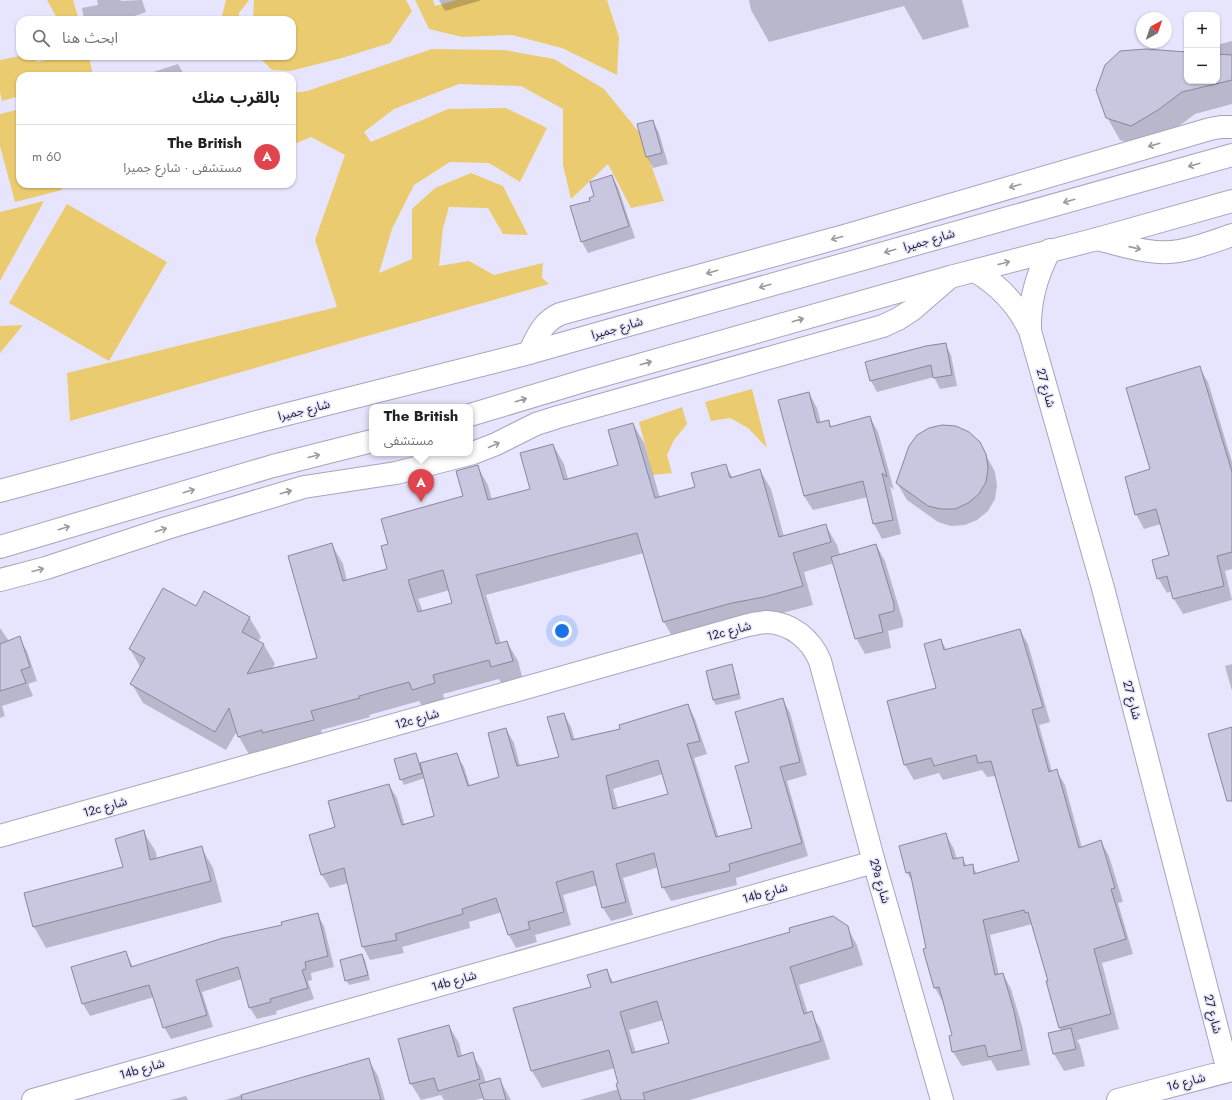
<!DOCTYPE html>
<html lang="ar">
<head>
<meta charset="utf-8">
<style>
	body { margin:0; font-family:Jost,"Noto Sans Arabic",sans-serif; background:#f6f6f6; color:#202124; direction:rtl }
	.controls { position:absolute; right:12px; top:12px; display:grid; overflow:hidden; border-radius:8px; box-shadow:0 1px 3px #0004 }
	.controls button { width:36px; height:36px; display:grid; place-items:center; padding:0; border:0; border-bottom:1px solid #e0e0e0; background:#fff; color:#202124; font:20px sans-serif }
	.compass { position:absolute; left:1136px; top:12px; width:36px; height:36px; border-radius:50%; background:#fff; box-shadow:0 1px 3px #0004; rotate:40deg }
	.you { position:absolute; left:562px; top:631px; width:14px; height:14px; margin:-10px; border:3px solid #fff; border-radius:50%; background:#1a73e8; box-shadow:0 0 0 6px #1a73e833 }
	.badge { display:grid; place-items:center; width:26px; height:26px; border-radius:50%; background:#0b8043; color:#fff; font-size:13px; font-weight:700 }
	.pin { position:absolute; translate:-50% -33px; filter:drop-shadow(0 1px 2px #0008) }
	.pin::after { content:''; position:absolute; top:21px; width:14px; height:12px; background:inherit; clip-path:polygon(0 0,100% 0,50% 100%) }
	.popup { position:absolute; left:369px; top:404px; width:104px; height:52px; box-sizing:border-box; display:grid; place-content:center; border-radius:8px; background:#fff; filter:drop-shadow(0 1px 3px #0005); font-size:13px; white-space:nowrap; color:#757577 }
	.popup b { font-size:15px; color:#202124 }
	.popup::after { content:''; position:absolute; left:50%; top:100%; margin-left:-8px; border:8px solid transparent; border-top-color:#fff }
	.list { margin:0; padding:0; list-style:none }
	h2 { display:flex; justify-content:space-between; align-items:center; height:52px; margin:0; padding:0 16px; font-size:17px }
	h2 small { font-size:13px; font-weight:400; color:#757577 }
	.list li { display:grid; grid-template-columns:26px 1fr auto; gap:12px; align-items:center; box-sizing:border-box; height:64px; padding:0 16px; border-top:1px solid #e0e0e0 }
	.list b { display:block; font-size:15px; white-space:nowrap }
	.list p { margin:0; font-size:13px; white-space:nowrap; color:#757577 }
	.list em { font-size:13px; font-style:normal; color:#757577 }
	.icon { flex:none; width:22px; height:22px; fill:none; stroke:currentColor; stroke-width:2; stroke-linecap:round; stroke-linejoin:round }
	.map { position:relative; flex:none; width:1232px; height:1100px; overflow:hidden; direction:ltr }
	.search { position:absolute; background:#fff; box-shadow:0 1px 3px #0004; left:16px; top:16px; width:280px; height:44px; display:flex; align-items:center; gap:10px; box-sizing:border-box; padding:0 14px; border-radius:12px; color:#757577; font-size:15px }
	.panel { position:absolute; background:#fff; box-shadow:0 1px 3px #0004; left:16px; top:72px; width:280px; height:116px; border-radius:12px; direction:rtl }
	.map>svg:first-child { display:block }
	.green { fill:#ebcb6f }
	.shadow { fill:#0003; fill-rule:evenodd }
	.building { fill:#c8c7df; stroke:#88879c; fill-rule:evenodd }
	.lines { fill:none; stroke-linecap:round; stroke-linejoin:round }
	.minor-casing { stroke:#a6a5bb; stroke-width:24 }
	.major-casing { stroke:#a6a5bb; stroke-width:24 }
	.minor { stroke:#fff; stroke-width:22 }
	.major { stroke:#fff; stroke-width:22 }
	.oneway { stroke:#9b9a9e }
	.labels { text-anchor:middle; dominant-baseline:central; stroke-width:3; stroke-linejoin:round; paint-order:stroke }
	.street-label { font-size:12px; fill:#201f28; stroke:#e7e5fe }
</style>
</head>
<body>
<div class="map">
<svg width="1232" height="1100" viewBox="0 0 1232 1100">
	<rect width="100%" height="100%" fill="#e7e5fe"/>
	<path class="green" d="M47,0H73L79,20H58Z
		M226,0H249L239,13V20H221Z
		M254,0H406L412,11L390,43L342,58L290,71L272,70L258,56H292V20H253Z
		M415,0H433L435,6L457,0H607L619,37L617,75L562,48L512,35L462,37L429,29Z
		M432,49L504,50L554,59L604,89L639,132L664,201L631,208L608,164L571,199L563,165V109L521,86L459,84L394,109L364,132L371,142L448,109L506,108L547,128L520,182L489,163L450,162L414,185L392,229L379,273L412,259V209L435,188L471,173L503,186L528,235L503,234L488,208L449,207L443,228L439,266L469,261L494,275L543,263L542,278L549,284L70,421L67,373L337,307L315,240L345,155L311,137L292,145V93L307,91Z
		M20,56H29L38,62L58,56H89L93,76H20V96L2,101L0,92V60Z
		M20,109V184H61L62,190L15,202L0,146V114Z
		M44,201L0,281V212Z
		M67,204L167,262L109,361L9,303Z
		M23,325L0,353V326Z
		M752,389L767,448L748,428L730,418L711,421L705,402Z
		M682,407L687,424L674,440L667,455L672,473L653,475L639,422Z"/>
	<path class="shadow" d="M97,0H121V1L142,0L146,12L123,20H84L82,8L98,5Z
		M439,0H482L445,11Z
		M749,0H962L969,27L923,40L904,6L769,42L751,10Z
		M1232,41V104L1195,114L1171,132L1144,148L1120,140L1107,117L1187,53V81H1217V45Z
		M178,64L185,76H141Z
		M653,121L659,133L668,164L653,168L647,157Z
		M612,176L618,187L635,238L588,253L582,242L571,207L591,201Z
		M945,344L951,355L957,386L940,389L934,377L877,392L871,381L866,363Z
		M1199,367L1208,382L1232,462V569L1225,571L1232,600L1183,614L1174,599L1172,591L1167,593L1158,578L1170,556L1161,524L1144,529L1136,514L1152,470Z
		M809,393L817,408L821,423L828,421L832,428L870,417L878,432L894,490L890,486L901,534L882,539L874,524L868,497L813,510L804,496Z
		M633,424L644,443L660,498L697,488L725,465L733,478L760,470L771,489L784,537L826,526L837,545L840,555L876,545L885,561L903,621V627L888,631L891,648L865,654L856,638L834,563L804,572L813,605L675,641L664,622L644,553L486,595L501,644L507,642L518,661L523,680L503,686L499,679L443,694L445,702L424,709L419,701L369,715L370,717L321,730L324,739L250,756L239,737L237,731L226,750L143,703L132,684L141,668L130,649L196,607L249,617L261,637L258,642L264,645L275,664L271,670L318,659L332,545L343,564L347,581L389,570L390,544L465,496L477,466L488,485L492,500L531,490L553,445L564,464L568,479L619,466ZM450,590L454,603L423,612L418,599Z
		M979,442L995,472L997,486L995,499L988,511L977,520L965,525L951,526L938,522L907,500L897,483Z
		M0,628L9,641L19,638L27,651L37,681L28,684L33,696L2,706L5,716L0,718Z
		M1020,630L1028,644L1050,722L1039,725L1052,772L1056,770L1065,785L1082,848L1101,841L1109,856L1123,902L1118,903L1133,954L1102,963L1119,1029L1077,1040L1080,1045L1085,1066L1064,1071L1054,1054L1049,1034L1061,1031L1060,1028L1049,981L1032,924L990,935L999,975L1003,974L1011,989L1022,1026L1030,1065L997,1071L991,1060L962,1066L953,1052L950,1037L954,1036L943,1002L935,988L925,949H927L914,884L907,873L901,847L946,835L954,849L957,859L962,858L967,866L972,865L977,874L1021,862L996,776L987,777L982,770L943,780L939,773L914,780L905,765L888,702L937,689L941,640L947,651Z
		M1232,664V691L1225,666Z
		M731,666L734,671L741,699L716,705L713,700Z
		M783,700L790,713L807,775L787,781L808,856L736,878L737,885L671,901L663,887L659,867L623,878L633,915L611,921L603,908L598,885L563,895L571,925L535,935L537,942L516,948L509,935L502,912L469,922L470,928L402,947L404,953L370,960L363,947L348,883L330,888L322,875L337,828L389,785L397,798L405,826L436,817L425,778L404,785L401,779L416,754L420,764L456,754L464,767L470,786L501,778L506,729L514,743L520,766L560,758L564,714L571,727L575,740L622,729L688,705L695,719L707,754L694,758L719,838L754,828L750,763ZM663,774L669,795L618,809L613,789Z
		M143,831L156,852L157,859L201,847L213,868L222,902L46,948L34,927L25,894L124,868Z
		M317,914L324,926L334,967L311,973L312,980L308,981L314,999L276,1011L277,1014L257,1019L250,1008L242,979L202,992L213,1027L171,1039L164,1027L154,997L90,1016L83,1004L73,968L126,952L133,967L283,925Z
		M847,927L857,945L863,965L799,985L808,1014L811,1013L821,1030L830,1059L690,1100H580L619,1089L620,1083L615,1068L542,1088L532,1071L515,1009L592,987L607,970L614,984ZM663,1020L670,1043L636,1053L629,1030Z
		M362,955L365,960L370,980L349,985L346,980Z
		M449,1026L459,1043L462,1056L472,1054L482,1070L486,1083L500,1080L511,1100H485L484,1098L475,1100H444L441,1095L421,1100L411,1084L399,1040Z
		M368,1059L378,1076L385,1100H225Z
		M186,1096L188,1100H170Z"/>
	<path class="building" d="M1146,49L1187,52V81H1217V54L1232,55V80L1182,92L1158,110L1131,126L1106,118L1096,90L1105,65L1120,51Z
		M653,120L662,153L646,157L637,124Z
		M612,175L629,226L581,242L570,206L590,201L589,198L594,196L590,182Z
		M946,343L952,375L933,378L931,365L870,381L865,362L926,346Z
		M1200,366L1232,472V552L1217,556L1224,586L1173,599L1167,576L1157,579L1152,560L1169,555L1156,509L1135,515L1125,477L1150,469L1126,388Z
		M809,392L817,423L829,420L830,427L870,416L887,477L882,473L893,520L873,524L863,481L804,496L778,400Z
		M633,423L655,498L695,487L691,473L726,464L730,478L760,469L779,537L826,524L831,542L793,553L803,586L764,597L732,603L663,622L637,533L476,575L496,644L507,641L513,661L491,667L489,660L433,675L435,683L412,690L409,682L359,696L360,698L311,711L314,720L262,733V730L238,737L229,708L215,732L130,684L145,658L129,649L163,588L196,606L204,591L250,617L242,632L264,644L247,674L317,658L288,556L332,543L343,581L387,569L381,546L388,544L381,519L463,496L456,471L478,465L488,500L530,489L520,453L553,444L564,480L618,465L608,430ZM443,570L452,603L418,612L408,580Z
		M942,425L956,426L969,432L980,442L986,454L988,468L986,482L979,494L968,503L955,509H941L928,506L896,483L909,446L917,435L929,428Z
		M876,544L894,604V611L879,615L883,632L855,639L831,557Z
		M1020,629L1043,707L1032,710L1049,772L1057,769L1079,848L1101,840L1115,888L1111,889L1126,939L1094,949L1111,1014L1059,1028L1046,981H1048L1028,912L1025,913L1024,910L983,920L995,975L1003,973L1014,1011L1022,1050L988,1057L985,1045L952,1052L949,1036L952,1035L939,987L934,988L926,960L923,949L926,948L910,872L906,873L899,846L946,833L953,859L963,857L964,866L973,864L974,874L1019,861L991,761L978,763L976,755L934,766L931,758L904,765L887,701L936,688L924,644L941,639L944,650Z
		M20,636L30,667L21,670L26,683L0,691V644Z
		M732,664L739,694L713,700L706,671Z
		M783,698L800,762L780,767L802,843L729,864L730,871L662,888L654,853L616,864L626,902L602,908L593,871L556,882L564,912L528,922L530,929L508,935L496,898L462,909L463,914L395,934L397,940L362,947L344,868L321,875L309,835L335,827L328,801L389,784L402,825L434,816L420,763L457,753L468,786L499,777L488,733L506,728L517,766L559,757L547,717L564,713L572,740L620,729L619,725L688,704L700,741L687,744L716,837L752,828L735,766L749,762L735,712ZM658,760L668,794L613,809L606,776Z
		M1232,727V801H1227L1208,734Z
		M416,753L422,773L400,780L394,759Z
		M144,830L150,860L202,846L211,881L33,927L24,893L123,867L115,839Z
		M318,913L328,956L305,962L306,969L302,970L308,988L270,999L271,1002L249,1008L238,967L196,980L207,1015L163,1028L149,985L82,1004L71,967L126,951L131,967L223,938L282,925L281,922Z
		M833,916L848,926L853,947L790,967L804,1014L812,1011L821,1041L643,1093L645,1100H621L616,1084L618,1083L609,1050L531,1071L513,1008L591,987L587,975L607,969L611,983L790,932L789,928ZM657,1001L669,1043L632,1053L620,1012Z
		M362,954L368,975L345,981L340,960Z
		M449,1025L458,1057L473,1052L480,1079L438,1091L434,1078L410,1084L398,1039Z
		M1071,1028L1076,1049L1053,1054L1048,1033Z
		M369,1058L381,1100H242L241,1095Z
		M500,1078L506,1100H484L479,1084Z"/>
	<g class="lines">
		<defs>
			<path id="minor" d="M1097,239C1123,245 1152,256 1179,251C1197,248 1215,241 1232,235
				M975,271C1000,286 1018,305 1030,331L1103,588L1228,1071
				M1030,331C1029,302 1036,276 1050,250
				M529,353C537,337 542,322 560,314L844,236L1210,129L1221,127H1232
				M0,580L46,568L167,528L304,487L396,473L473,453L496,444L536,424L558,417L883,326L898,319L912,310L950,277
				M0,836L748,625C754,624 761,622 767,622C791,623 811,639 820,661L874,862L942,1100
				M33,1100L874,862
				M1118,1100L1232,1070"/>
			<path id="major" d="M470,415L590,379L950,277L1097,239L1232,201
				M0,491L260,421L529,353L1232,155
				M0,547L273,466L372,441"/>
		</defs>
		<use href="#minor" class="minor-casing"/>
		<use href="#major" class="major-casing"/>
		<use href="#minor" class="minor"/>
		<use href="#major" class="major"/>
	</g>
	<defs><path id="oneway-shaft" d="M-6 0H5M1.5-3L5.5 0L1.5 3" fill="none" stroke-width="1.6" stroke-linecap="round" stroke-linejoin="round"/></defs>
	<g class="oneway">
		<use href="#oneway-shaft" transform="translate(1154 145) rotate(164)"/>
		<use href="#oneway-shaft" transform="translate(1194 165) rotate(164)"/>
		<use href="#oneway-shaft" transform="translate(1015 186) rotate(164)"/>
		<use href="#oneway-shaft" transform="translate(1069 201) rotate(164)"/>
		<use href="#oneway-shaft" transform="translate(837 238) rotate(165)"/>
		<use href="#oneway-shaft" transform="translate(1135 248) rotate(13)"/>
		<use href="#oneway-shaft" transform="translate(890 251) rotate(164)"/>
		<use href="#oneway-shaft" transform="translate(1004 263) rotate(-15)"/>
		<use href="#oneway-shaft" transform="translate(712 272) rotate(164)"/>
		<use href="#oneway-shaft" transform="translate(765 286) rotate(164)"/>
		<use href="#oneway-shaft" transform="translate(798 320) rotate(-16)"/>
		<use href="#oneway-shaft" transform="translate(646 363) rotate(-16)"/>
		<use href="#oneway-shaft" transform="translate(521 400) rotate(-16)"/>
		<use href="#oneway-shaft" transform="translate(494 445) rotate(-24)"/>
		<use href="#oneway-shaft" transform="translate(314 456) rotate(-14)"/>
		<use href="#oneway-shaft" transform="translate(189 491) rotate(-17)"/>
		<use href="#oneway-shaft" transform="translate(286 492) rotate(-16)"/>
		<use href="#oneway-shaft" transform="translate(64 528) rotate(-17)"/>
		<use href="#oneway-shaft" transform="translate(161 530) rotate(-18)"/>
		<use href="#oneway-shaft" transform="translate(38 570) rotate(-15)"/>
	</g>
	<g class="labels">
		<g class="street-label">
			<text transform="translate(929 240) rotate(-16)">شارع جميرا</text>
			<text transform="translate(617 328) rotate(-16)">شارع جميرا</text>
			<text transform="translate(1046 388) rotate(74)">شارع 27</text>
			<text transform="translate(304 410) rotate(-14)">شارع جميرا</text>
			<text transform="translate(729 631) rotate(-15)">12c شارع</text>
			<text transform="translate(1132 700) rotate(75)">شارع 27</text>
			<text transform="translate(417 719) rotate(-16)">12c شارع</text>
			<text transform="translate(105 807) rotate(-16)">12c شارع</text>
			<text transform="translate(880 881) rotate(74)">29a شارع</text>
			<text transform="translate(765 893) rotate(-16)">14b شارع</text>
			<text transform="translate(454 981) rotate(-16)">14b شارع</text>
			<text transform="translate(1213 1014) rotate(76)">شارع 27</text>
			<text transform="translate(142 1069) rotate(-16)">14b شارع</text>
			<text transform="translate(1186 1082) rotate(-15)">شارع 16</text>
		</g>
	</g>
</svg>
<div class="controls">
<button>+</button>
<button>−</button>
</div>
<svg class="compass" viewBox="-18 -18 36 36"><path d="M0-13l5 13h-10z" fill="#e53935"/><path d="M0 13l5-13h-10z" fill="#757577"/></svg>
<div class="you"></div>
<div class="pin badge" style="left:421px;top:502px;background:#e0444e">A</div>
<div class="popup"><b>The British</b>مستشفى</div>
<div class="search"><svg class="icon" aria-label="search" viewBox="0 0 24 24"><circle cx="10" cy="10" r="6"/><path d="M15 15l6 6"/></svg>ابحث هنا</div>
<section class="panel">
<h2>بالقرب منك<small></small></h2>
<ul class="list">
<li><span class="badge" style="background:#e0444e">A</span><div><b>The British</b><p>مستشفى · شارع جميرا</p></div><em>60 m</em></li>
</ul>
</section>
</div>
</body>
</html>
